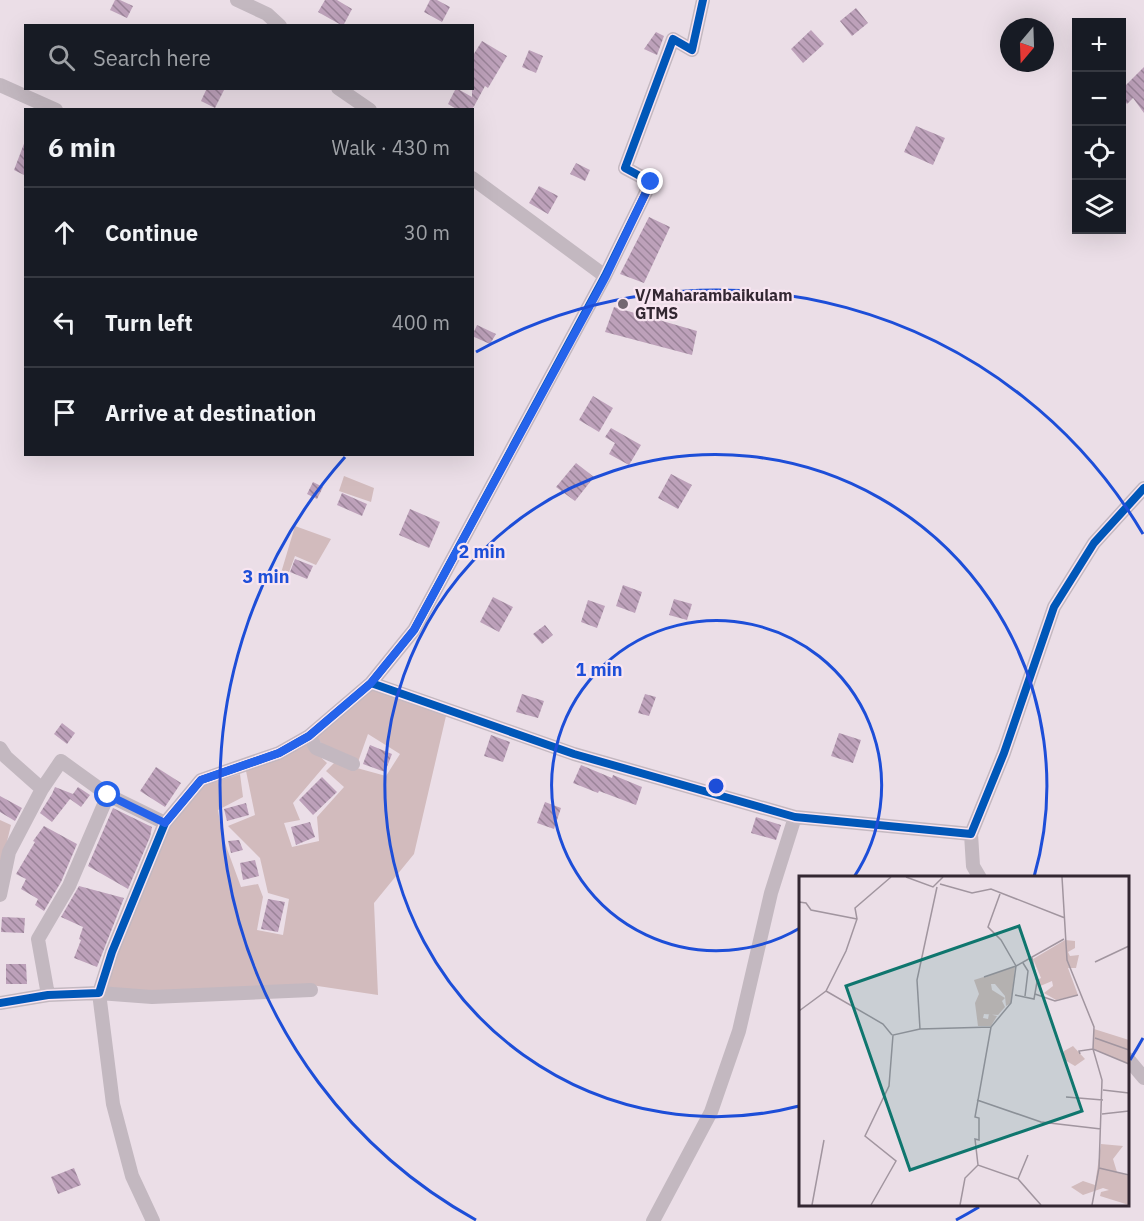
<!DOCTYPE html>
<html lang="en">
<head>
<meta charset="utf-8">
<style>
	body { margin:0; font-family:"IBM Plex Sans",sans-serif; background:#20242c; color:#f1f3f6 }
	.controls { position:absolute; right:18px; top:18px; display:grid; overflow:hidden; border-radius:0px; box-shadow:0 6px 24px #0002 }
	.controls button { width:54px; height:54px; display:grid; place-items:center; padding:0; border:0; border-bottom:2px solid #363941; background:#171b24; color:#f1f3f6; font:30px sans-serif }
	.compass { position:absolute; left:1000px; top:18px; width:54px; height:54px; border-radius:50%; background:#171b24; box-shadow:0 6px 24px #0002; rotate:199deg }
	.stop { position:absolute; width:18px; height:18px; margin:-14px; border:4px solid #2563eb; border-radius:50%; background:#fff }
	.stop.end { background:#2563eb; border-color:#fff; box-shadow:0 2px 6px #0008 }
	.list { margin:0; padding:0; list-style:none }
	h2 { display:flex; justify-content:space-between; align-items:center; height:78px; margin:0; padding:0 24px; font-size:26px }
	h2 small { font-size:20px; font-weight:400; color:#9ea1a6 }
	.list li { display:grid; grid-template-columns:39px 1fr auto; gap:18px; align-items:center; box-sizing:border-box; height:90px; padding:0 24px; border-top:2px solid #363941 }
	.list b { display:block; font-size:22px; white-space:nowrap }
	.list em { font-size:20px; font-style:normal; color:#9ea1a6 }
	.icon { flex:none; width:33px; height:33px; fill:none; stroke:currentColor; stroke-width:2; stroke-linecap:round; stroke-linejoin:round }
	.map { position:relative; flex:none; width:1144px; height:1221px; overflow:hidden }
	.search { position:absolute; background:#171b24; box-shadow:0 6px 24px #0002; left:24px; top:24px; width:450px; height:66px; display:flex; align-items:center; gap:15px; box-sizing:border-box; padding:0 21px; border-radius:0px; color:#9ea1a6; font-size:22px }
	.panel { position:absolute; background:#171b24; box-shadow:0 6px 24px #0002; left:24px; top:108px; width:450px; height:348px; border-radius:0px }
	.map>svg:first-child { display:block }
	.grass { fill:#d2bbbd }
	.building { fill:url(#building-back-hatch) }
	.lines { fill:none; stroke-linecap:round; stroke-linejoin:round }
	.street { stroke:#c3b8c0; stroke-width:14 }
	.cycleway-casing { stroke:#f8e5f1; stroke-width:11 }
	.cycleway { stroke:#0057b8; stroke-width:8 }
	.route { stroke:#2563eb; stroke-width:8 }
	.ring { fill:none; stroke:#1d4ed8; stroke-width:3 }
	.poi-dot { fill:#736771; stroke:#f8e5f1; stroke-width:2 }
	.labels { text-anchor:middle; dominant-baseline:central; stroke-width:4.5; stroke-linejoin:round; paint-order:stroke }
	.poi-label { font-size:16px; font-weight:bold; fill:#332732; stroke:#f8e5f1; text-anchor:start }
	.inset-road { fill:none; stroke:#a1959f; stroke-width:1.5 }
	.view { fill:#0f766e; fill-opacity:0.15; stroke:#0f766e; stroke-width:3 }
	.inset-edge { fill:none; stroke:#332732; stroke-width:3 }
	.centre { fill:#1d4ed8; stroke:#f8e5f1; stroke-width:3 }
	.ring-label { font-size:18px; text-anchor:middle; font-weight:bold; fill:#1d4ed8; stroke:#f8e5f1; stroke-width:4.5; stroke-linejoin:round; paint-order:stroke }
</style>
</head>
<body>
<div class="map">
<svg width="1144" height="1221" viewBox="0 0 1144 1221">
	<defs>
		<pattern id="building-back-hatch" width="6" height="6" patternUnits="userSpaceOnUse" patternTransform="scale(1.5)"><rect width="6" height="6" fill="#bda1ba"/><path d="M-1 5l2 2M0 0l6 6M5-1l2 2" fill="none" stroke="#9a8398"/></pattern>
	</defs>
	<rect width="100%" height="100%" fill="#ebdee7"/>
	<path class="grass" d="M344,476L374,488L371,502L339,491Z
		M295,526L331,539L316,565L295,556L288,575L281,573Z
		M370,689L446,716L414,854L374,903L378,995L311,985L148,992L106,987L122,940L169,825L203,786L240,774L243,797L218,810L222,835L241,887L258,884L263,897L257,930L283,935L289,899L268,893L260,858L228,826L255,815L246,771L306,740L313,750L327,763L293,803L300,820L284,823L292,847L319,841L317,817L344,787L326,771L335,762L386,776L400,754L368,734L358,762L332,753L313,735Z
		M0,820L11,825L1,866H0Z"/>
	<path class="building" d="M115,0H120L133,6L127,18L110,10Z
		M325,0H337L352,9L343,26L318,12Z
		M430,0H437L450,7L442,22L424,12Z
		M856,8L868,23L852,36L840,21Z
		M811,30L824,44L803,63L791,49Z
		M656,32L664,36L657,55L644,49Z
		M482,41L507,56L488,88L485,86L472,110H458L448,104L456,88L472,97V57Z
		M529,50L543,56L536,73L522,67Z
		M1144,67V113L1133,98L1127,104L1122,97V89Z
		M207,88H225L215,108L201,101Z
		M916,126L945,138L933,165L904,152Z
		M25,141H26V176L14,170Z
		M576,163L590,170L585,181L570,174Z
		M539,186L558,196L548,214L529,203Z
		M649,217L670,227L644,283L620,274Z
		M614,307L697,331L692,355L605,332Z
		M477,325L496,334L490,344L472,336Z
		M593,396L613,408L599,432L579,420Z
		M611,428L641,445L629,465L609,454L615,443L605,437Z
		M576,463L594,477L575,501L556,487Z
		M671,474L692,485L678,509L658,498Z
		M313,482L323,487L317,499L307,494Z
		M342,493L367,504L362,516L337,505Z
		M410,509L440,522L429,548L399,535Z
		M295,559L313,566L307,579L290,572Z
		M623,585L642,592L635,613L616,606Z
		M493,597L513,607L499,632L480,622Z
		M674,599L692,604L687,620L669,615Z
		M588,600L605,606L597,628L581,622Z
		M545,625L553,635L542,644L533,634Z
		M522,694L544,701L538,718L516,712Z
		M645,694L656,697L649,716L638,713Z
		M62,723L75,733L67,744L54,734Z
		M839,733L861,740L853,763L831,756Z
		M491,735L510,742L503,762L484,756Z
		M370,745L392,754L385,772L363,764Z
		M581,765L612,778L613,775L642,787L636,805L599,791L598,793L573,783Z
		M156,767L181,783L165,807L140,791Z
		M322,777L337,792L313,815L299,800Z
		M55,787L73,794L78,787L90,795L81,807L70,799L52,822L40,813L52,794Z
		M0,796L22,808L15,821L0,812Z
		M545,802L561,808L554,829L537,823Z
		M246,803L249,815L227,821L224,809Z
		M113,808L152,827L150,837L128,889L88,866Z
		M756,817L781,825L776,840L751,833Z
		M310,822L315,837L296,845L291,827Z
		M44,826L77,844L61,882L44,911L35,905L38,899L21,889L26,879L16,874L35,842L33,841Z
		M239,840L243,850L231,853L228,841Z
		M255,860L259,876L243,880L240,863Z
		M79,886L124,898L97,967L74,958L81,940L79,939L83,927L61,917Z
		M268,899L285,902L278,932L261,929Z
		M2,917L25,918L24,933L1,932Z
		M6,964H26L27,984H6Z
		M74,1168L81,1185L58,1194L51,1177Z"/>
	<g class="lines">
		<path class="street" d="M237,0L267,14L280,26
			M0,85L56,110
			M338,88L370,110
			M472,178L605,276
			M371,683L574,754L795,817L971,834L1004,753L1054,607L1094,543L1144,488
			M309,736L316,748L353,764
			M0,748L6,757L42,789
			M971,834L973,866L980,878
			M0,895L9,852L42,789L61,761L108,795L165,823
			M48,995L38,939L69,886L108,795
			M0,1003L48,995L99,993L112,952L165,823L201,780L279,753L309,736L371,683L414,630L605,276L651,182L625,168L673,39L692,50L703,0
			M1128,1059L1144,1078
			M153,1221L132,1176L113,1104L99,993L152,997L311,990
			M653,1221L711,1112L739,1031L771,893L795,817"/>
		<defs>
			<path id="cycleway" d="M371,683L574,754L795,817L971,834L1004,753L1054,607L1094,543L1144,488
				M0,1003L48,995L99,993L112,952L165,823L201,780L279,753L309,736L371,683L414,630L605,276L651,182L625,168L673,39L692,50L703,0"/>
		</defs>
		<use href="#cycleway" class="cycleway-casing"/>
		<use href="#cycleway" class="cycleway"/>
	</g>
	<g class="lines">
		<path class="route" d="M108,795L165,823L201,780L279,753L309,736L371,683L414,630L606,276L651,182"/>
	</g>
	<g class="ring">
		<path d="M800 928A165 165 0 1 1 854 877"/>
		<path d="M799 1106A331 331 0 1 1 1034 877"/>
		<path d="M1143 1038A496 496 0 0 1 1130 1060M979 1207A496 496 0 0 1 956 1220M476 1220A496 496 0 0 1 345 457M476 352A496 496 0 0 1 1143 534"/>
	</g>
	<circle class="poi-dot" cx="623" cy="304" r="6"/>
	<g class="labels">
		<g class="poi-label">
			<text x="635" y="295">V/Maharambaikulam<tspan x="635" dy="18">GTMS</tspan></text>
		</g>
	</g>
	<g transform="translate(799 876)">
		<rect width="330" height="330" fill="#ebdee7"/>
		<path d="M266,64L276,65V72L269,76L271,80L280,79L277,92H269L279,119L257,124L245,117L254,110L253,105L239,111L238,104L242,102L234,83ZM216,91L212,127L207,130L206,120L196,108H192L193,114L206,122L203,125L206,131L199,139L185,138L184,142L189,143L190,138L198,140L192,150H179L176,127L180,118L175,104ZM295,153L330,164V188L294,173ZM274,170L286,183L276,190L264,183L265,175ZM302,268L324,270L314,283L318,296L330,300V329L301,320L302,316L310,314L304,312L284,319L272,311L284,305L296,309Z" fill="#d2bbbd"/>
		<path class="inset-road" d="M107,1L134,11L144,1M263,1L268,84L295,151L294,173L303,204L300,292L293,329M141,8L173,17L192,13L266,42M0,26L7,27L12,34L58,43M296,86L330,70M224,87L229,95L226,120M185,101L217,90L202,64L189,51L201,18M27,115L84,148L93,159M236,118L256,125L279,119M216,119L235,123L238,106L233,82M0,135L27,115L47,75L58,43L56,32L92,1M121,153L118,104L138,11M296,162L330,174M281,178L280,175L294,173L330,188M304,214L330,217M267,221L304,224M178,224L242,246L302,253M303,238L330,235M179,289L176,263L180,264V242L176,241L192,151L212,127L217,90L265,63M300,292L330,299M219,303L229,279M13,329L25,264M72,329L97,285L66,260L90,210L94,159L121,153L192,151M161,329L166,302L179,289L219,303L242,329"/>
		<path class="view" d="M220,50L283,235L111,294L47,110Z"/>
		<rect width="330" height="330" class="inset-edge"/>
	</g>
	<circle cx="716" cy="786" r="9" class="centre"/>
	<g class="ring-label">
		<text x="482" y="558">2 min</text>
		<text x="266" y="583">3 min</text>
		<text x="599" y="676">1 min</text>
	</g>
</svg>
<div class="controls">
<button>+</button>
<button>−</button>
<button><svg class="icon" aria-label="locate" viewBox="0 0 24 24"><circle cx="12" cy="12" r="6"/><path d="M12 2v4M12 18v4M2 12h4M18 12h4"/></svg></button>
<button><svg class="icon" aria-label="layers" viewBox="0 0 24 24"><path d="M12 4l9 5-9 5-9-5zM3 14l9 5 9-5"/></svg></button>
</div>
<svg class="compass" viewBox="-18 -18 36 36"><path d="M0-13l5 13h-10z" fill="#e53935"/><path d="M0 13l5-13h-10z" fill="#9ea1a6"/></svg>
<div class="stop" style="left:108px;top:795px"></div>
<div class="stop end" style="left:651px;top:182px"></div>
<div class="search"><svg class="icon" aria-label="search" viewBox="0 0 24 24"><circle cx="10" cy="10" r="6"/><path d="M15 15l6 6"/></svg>Search here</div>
<section class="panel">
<h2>6 min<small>Walk · 430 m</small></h2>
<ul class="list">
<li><svg class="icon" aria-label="ahead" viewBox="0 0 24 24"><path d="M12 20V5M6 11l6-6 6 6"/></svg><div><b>Continue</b></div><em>30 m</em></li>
<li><svg class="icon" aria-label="left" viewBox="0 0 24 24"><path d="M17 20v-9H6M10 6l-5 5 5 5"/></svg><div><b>Turn left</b></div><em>400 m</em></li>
<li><svg class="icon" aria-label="arrive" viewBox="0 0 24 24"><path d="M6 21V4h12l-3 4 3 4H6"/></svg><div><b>Arrive at destination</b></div></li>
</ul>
</section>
</div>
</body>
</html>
